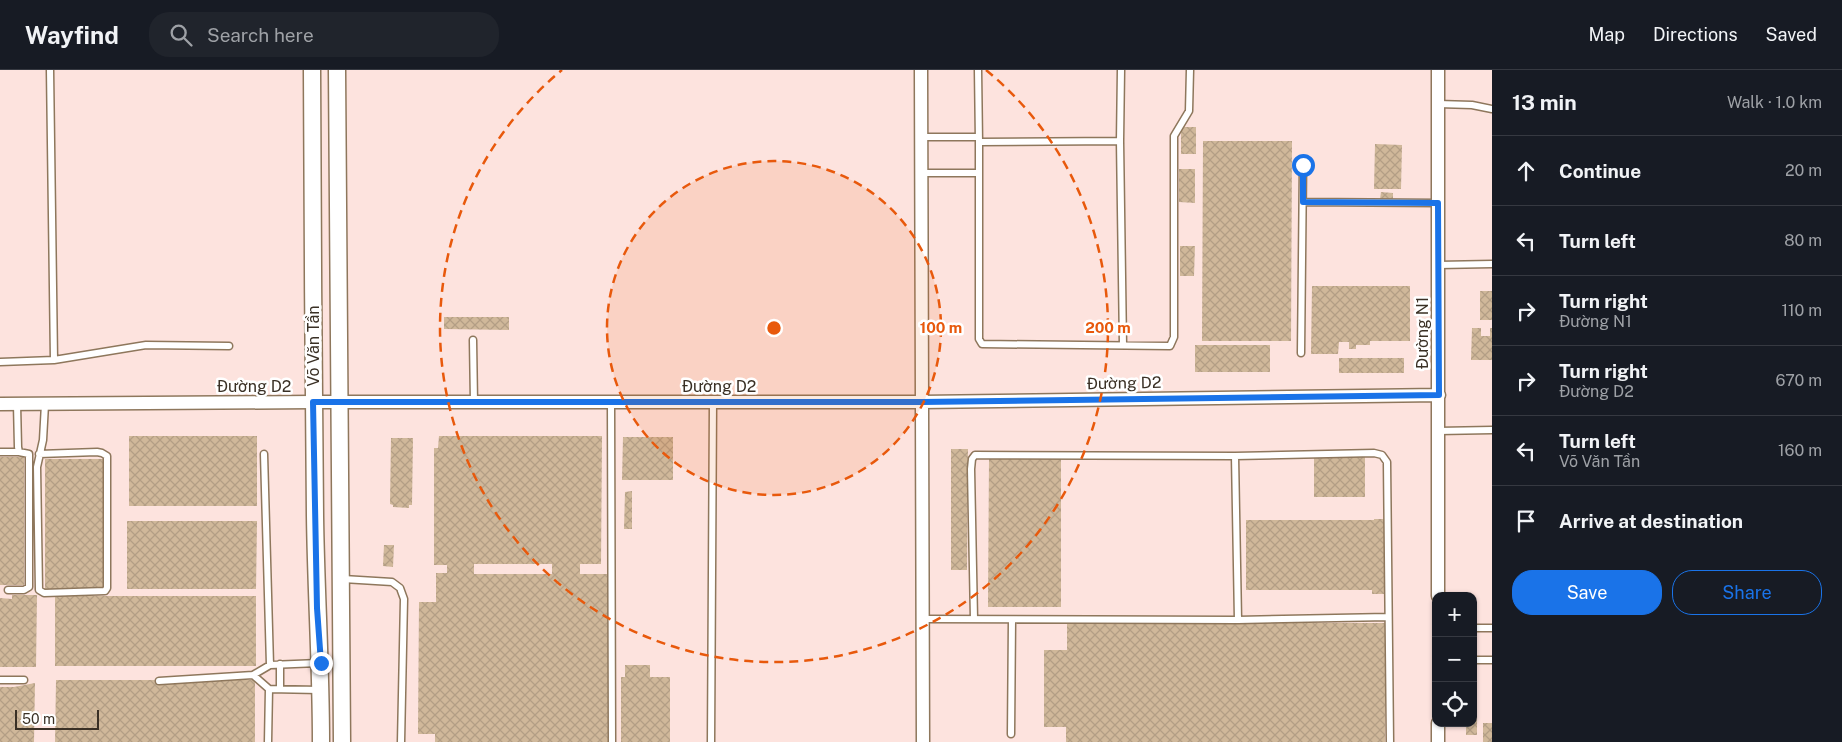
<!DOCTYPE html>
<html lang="en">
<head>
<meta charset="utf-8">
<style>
	body { margin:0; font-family:"Public Sans",sans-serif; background:#20242c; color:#f1f3f6 }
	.controls { position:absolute; right:15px; bottom:15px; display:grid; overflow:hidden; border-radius:10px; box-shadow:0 1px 4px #0004 }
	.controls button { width:45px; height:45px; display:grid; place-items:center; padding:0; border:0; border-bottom:1px solid #363941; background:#171b24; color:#f1f3f6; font:25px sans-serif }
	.scale { position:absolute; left:15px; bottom:12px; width:84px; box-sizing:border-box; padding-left:5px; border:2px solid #3a3025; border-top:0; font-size:14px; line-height:18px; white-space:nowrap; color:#3a3025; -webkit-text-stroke:4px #fff; paint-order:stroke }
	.stop { position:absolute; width:15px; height:15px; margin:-11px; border:4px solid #1a73e8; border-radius:50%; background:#fff }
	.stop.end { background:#1a73e8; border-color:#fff; box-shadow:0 1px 5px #0008 }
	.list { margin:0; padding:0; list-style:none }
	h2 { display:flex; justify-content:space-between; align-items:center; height:65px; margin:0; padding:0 20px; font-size:21px }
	h2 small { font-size:16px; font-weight:400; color:#9ea1a6 }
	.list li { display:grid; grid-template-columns:32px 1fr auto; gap:15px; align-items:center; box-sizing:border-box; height:70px; padding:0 20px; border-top:1px solid #363941 }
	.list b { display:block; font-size:19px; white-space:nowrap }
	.list p { margin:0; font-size:16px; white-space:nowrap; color:#9ea1a6 }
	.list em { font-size:16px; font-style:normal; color:#9ea1a6 }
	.actions { display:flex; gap:10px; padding:15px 20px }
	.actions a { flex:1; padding:11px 0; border:1px solid #1a73e8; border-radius:20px; text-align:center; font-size:18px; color:#1a73e8 }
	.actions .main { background:#1a73e8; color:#fff }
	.icon { flex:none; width:28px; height:28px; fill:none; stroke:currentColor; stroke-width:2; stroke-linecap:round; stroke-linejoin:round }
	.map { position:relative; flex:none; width:1492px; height:672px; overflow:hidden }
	header { display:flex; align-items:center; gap:30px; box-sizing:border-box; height:70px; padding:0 25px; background:#171b24; border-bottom:1px solid #363941 }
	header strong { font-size:24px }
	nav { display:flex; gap:28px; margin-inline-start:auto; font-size:18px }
	.search { width:350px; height:45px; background:#20242c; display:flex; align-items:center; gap:12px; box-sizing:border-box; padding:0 18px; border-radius:20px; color:#9ea1a6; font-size:19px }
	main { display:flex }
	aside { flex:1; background:#171b24 }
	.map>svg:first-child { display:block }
	.industrial { fill:#fde3de; fill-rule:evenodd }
	.building { fill:url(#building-cross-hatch); fill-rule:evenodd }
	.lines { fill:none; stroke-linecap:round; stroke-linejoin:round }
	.lane-casing { stroke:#8e775c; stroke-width:9 }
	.street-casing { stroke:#8e775c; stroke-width:15 }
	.secondary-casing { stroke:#8e775c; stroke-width:19 }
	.lane { stroke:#fff; stroke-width:6 }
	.street { stroke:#fff; stroke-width:12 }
	.secondary { stroke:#fff; stroke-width:16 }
	.route { stroke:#1a73e8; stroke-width:6 }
	.ring { fill:none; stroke:#e8590c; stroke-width:2.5; stroke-dasharray:9 6 }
	.labels { text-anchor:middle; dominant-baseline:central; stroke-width:5; stroke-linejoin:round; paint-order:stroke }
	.street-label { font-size:16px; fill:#3a3025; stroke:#fff }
	.centre { fill:#e8590c; stroke:#fff; stroke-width:2.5 }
	.ring-label { font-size:15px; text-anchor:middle; font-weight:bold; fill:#e8590c; stroke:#fff; stroke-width:5; stroke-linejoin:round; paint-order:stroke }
</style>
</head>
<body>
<header>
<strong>Wayfind</strong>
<div class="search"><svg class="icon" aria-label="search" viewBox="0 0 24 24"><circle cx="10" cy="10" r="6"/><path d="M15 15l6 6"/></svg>Search here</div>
<nav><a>Map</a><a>Directions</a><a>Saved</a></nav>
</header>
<main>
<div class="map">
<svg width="1492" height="672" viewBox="0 0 1492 672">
	<defs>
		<pattern id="building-cross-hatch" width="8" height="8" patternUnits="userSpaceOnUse" patternTransform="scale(1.25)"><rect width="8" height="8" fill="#d0b89a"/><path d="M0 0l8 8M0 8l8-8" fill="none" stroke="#b39e85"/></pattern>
	</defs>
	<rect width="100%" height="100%" fill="#fcf2e6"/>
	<path class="industrial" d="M0,0H1492V672H0ZM1436,526H1473V653H1436Z"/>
	<path class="building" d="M1181,57H1196V84H1181Z
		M1203,71H1292L1291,271H1202Z
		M1375,74L1402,75L1401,119H1374Z
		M1179,99H1195V133L1179,132Z
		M1381,122L1393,123V130L1380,129Z
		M1180,176H1195L1194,206H1180Z
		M1312,216H1410V271H1370V275H1356V279H1349V272H1339L1338,284H1311Z
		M1480,221H1492V250H1480Z
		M444,247H509V260L444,259Z
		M1472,258H1481V266H1490V258H1492V290H1471Z
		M1195,275H1270V302H1195Z
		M1339,288H1404V303H1339Z
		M129,366H257V436H129Z
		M439,366H602L601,494H580V504H609L608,672H435V664H418L419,532H436V503H447V495H434V378H438ZM474,494H552V504H474Z
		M623,367H673V410H622Z
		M391,368H413L412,435H409V438L393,437V435L390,434Z
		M951,379H968L967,500H951Z
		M0,387H24V515H0Z
		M1314,387H1365V427H1314Z
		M45,389H107L106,520H45Z
		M989,389H1061V537H988Z
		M632,421V459H624L625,422Z
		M1374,449H1384V524H1372V520H1246V450H1374Z
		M127,451H257L256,519H127Z
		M384,475H394L393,497L383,496Z
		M12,525H37L36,597H0V528L12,529Z
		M55,526H256V596H55Z
		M1067,553H1386L1385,672H1066V657H1044V580H1067Z
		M625,595H650V607H670V672H621V607H625Z
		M1473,603H1477V665H1466V653H1473Z
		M56,610H255V672H55Z
		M35,613L34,672H0V617H14Z
		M1483,653H1492V672H1483Z"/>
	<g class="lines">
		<defs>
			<path id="lane" d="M50,0L54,290
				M978,0L979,72L1120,71
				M1121,0L1120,71L1123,275
				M1438,34L1472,35L1492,39
				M921,67H979
				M979,72V269L982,274L1170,276L1174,267V66L1189,41L1190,0
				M921,103H979
				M1303,132L1438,133
				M1438,195L1492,194
				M473,270L474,333
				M1301,283L1303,95
				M0,292L54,290L146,275L229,276
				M611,332L612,672
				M1438,361L1492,360
				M0,382H19
				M39,384L97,382L102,383L107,386V518L105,521L44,523L39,520L37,397L43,370L45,334
				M264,384L270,595
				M1235,386L1238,550
				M343,509L392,512L400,518L404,529L401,672
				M8,520H24L29,517V384L19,382L18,377L17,334
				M923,549L1238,550L1388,547
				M974,549L971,399L972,389L975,385L1235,386L1374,383L1382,385L1387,392L1390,672
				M1473,558H1492
				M1473,590H1492
				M280,594V619
				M253,605L269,619L319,620
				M0,610H24
				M159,611L253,605L270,595L319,593
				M1011,664L1012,550
				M268,672L269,619
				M711,672L713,332"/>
			<path id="street" d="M921,0L923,672
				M1438,0V526
				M0,334L313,332H922L1439,325
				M1438,672V653"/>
			<path id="secondary" d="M312,0C313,149 313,297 315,446C316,521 321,596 321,672
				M337,0L342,672"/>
		</defs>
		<use href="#lane" class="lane-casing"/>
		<use href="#street" class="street-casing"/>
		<use href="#secondary" class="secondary-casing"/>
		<use href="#lane" class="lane"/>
		<use href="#street" class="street"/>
		<use href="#secondary" class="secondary"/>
	</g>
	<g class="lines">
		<path class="route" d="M321,593L317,538L313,332H922L1439,325L1438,133L1303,132V95"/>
	</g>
	<circle cx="774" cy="258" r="167" fill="#e8590c" fill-opacity=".12"/>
	<g class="ring">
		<circle cx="774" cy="258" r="167"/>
		<path d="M986 0A334 334 0 1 1 562 0"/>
	</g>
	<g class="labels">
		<g class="street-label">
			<text transform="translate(1422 263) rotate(-90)">Đường N1</text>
			<text transform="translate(313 276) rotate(-90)">Võ Văn Tần</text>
			<text transform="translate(1124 313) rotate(-1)">Đường D2</text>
			<text x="254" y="316">Đường D2</text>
			<text x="719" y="316">Đường D2</text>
		</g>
	</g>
	<circle cx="774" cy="258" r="8" class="centre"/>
	<g class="ring-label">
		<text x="941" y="263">100 m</text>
		<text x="1108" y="263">200 m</text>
	</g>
</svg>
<div class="controls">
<button>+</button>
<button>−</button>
<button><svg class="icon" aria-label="locate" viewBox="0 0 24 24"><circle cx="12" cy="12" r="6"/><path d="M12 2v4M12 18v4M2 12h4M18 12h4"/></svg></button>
</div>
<div class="scale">50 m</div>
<div class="stop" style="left:1303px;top:95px"></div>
<div class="stop end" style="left:321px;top:593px"></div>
</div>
<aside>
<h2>13 min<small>Walk · 1.0 km</small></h2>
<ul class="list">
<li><svg class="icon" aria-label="ahead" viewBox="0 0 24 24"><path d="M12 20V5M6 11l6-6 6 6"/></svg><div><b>Continue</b></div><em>20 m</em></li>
<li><svg class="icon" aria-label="left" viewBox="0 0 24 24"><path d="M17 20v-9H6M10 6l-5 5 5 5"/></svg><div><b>Turn left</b></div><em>80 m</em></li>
<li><svg class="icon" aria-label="right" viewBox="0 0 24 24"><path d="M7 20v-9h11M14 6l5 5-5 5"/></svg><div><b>Turn right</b><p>Đường N1</p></div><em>110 m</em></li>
<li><svg class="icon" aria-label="right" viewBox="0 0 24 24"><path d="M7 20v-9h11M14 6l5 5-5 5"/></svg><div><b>Turn right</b><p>Đường D2</p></div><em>670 m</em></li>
<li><svg class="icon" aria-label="left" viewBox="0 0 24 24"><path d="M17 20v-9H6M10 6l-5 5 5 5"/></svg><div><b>Turn left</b><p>Võ Văn Tần</p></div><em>160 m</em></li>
<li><svg class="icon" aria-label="arrive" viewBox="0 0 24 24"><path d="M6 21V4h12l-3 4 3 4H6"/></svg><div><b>Arrive at destination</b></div></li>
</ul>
<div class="actions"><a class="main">Save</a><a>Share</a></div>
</aside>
</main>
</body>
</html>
